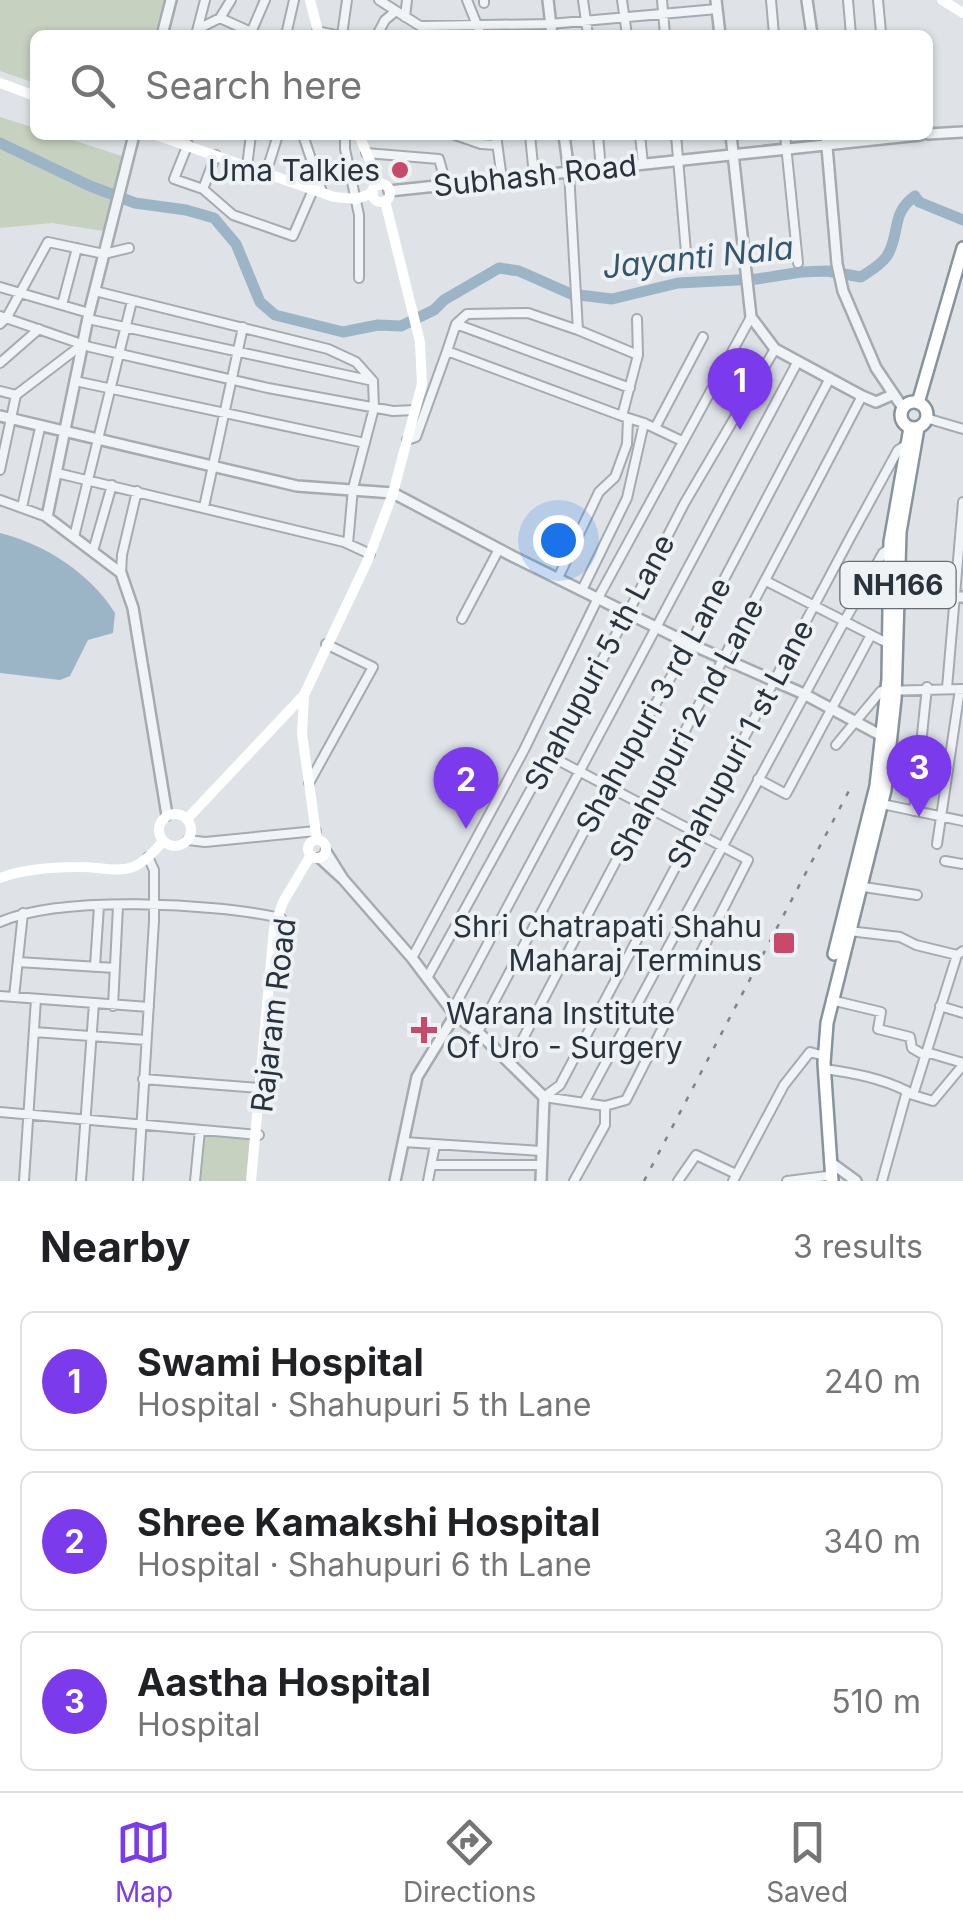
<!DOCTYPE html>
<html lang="en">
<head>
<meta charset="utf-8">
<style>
	body { margin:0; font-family:Inter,sans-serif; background:#f6f6f6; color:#202124 }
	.you { position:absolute; left:558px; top:540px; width:35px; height:35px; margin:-25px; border:8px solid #fff; border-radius:50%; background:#1a73e8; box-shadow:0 0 0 15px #1a73e833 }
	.badge { display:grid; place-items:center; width:65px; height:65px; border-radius:50%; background:#7c3aed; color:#fff; font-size:32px; font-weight:700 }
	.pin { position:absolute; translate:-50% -82px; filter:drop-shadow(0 2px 5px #0008) }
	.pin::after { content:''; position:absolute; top:52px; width:35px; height:30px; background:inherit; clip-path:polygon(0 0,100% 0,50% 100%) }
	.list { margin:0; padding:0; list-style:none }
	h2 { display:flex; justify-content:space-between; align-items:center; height:130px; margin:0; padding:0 40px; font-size:42px }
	h2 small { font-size:32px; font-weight:400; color:#757577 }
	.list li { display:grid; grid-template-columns:65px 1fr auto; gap:30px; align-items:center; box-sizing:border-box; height:140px; margin:0 20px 20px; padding:0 20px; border:2px solid #e0e0e0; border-radius:15px }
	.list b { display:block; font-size:38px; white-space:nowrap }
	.list p { margin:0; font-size:32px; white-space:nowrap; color:#757577 }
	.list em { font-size:32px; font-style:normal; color:#757577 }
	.icon { flex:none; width:55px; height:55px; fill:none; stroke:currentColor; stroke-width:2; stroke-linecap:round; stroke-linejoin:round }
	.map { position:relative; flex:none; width:963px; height:1181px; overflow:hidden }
	.search { position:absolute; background:#fff; box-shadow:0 2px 8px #0004; left:30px; right:30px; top:30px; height:110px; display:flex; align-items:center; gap:25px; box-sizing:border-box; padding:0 35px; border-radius:15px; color:#757577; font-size:38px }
	.sheet { height:610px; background:#fff }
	nav { display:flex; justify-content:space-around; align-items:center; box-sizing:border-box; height:140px; border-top:2px solid #e0e0e0; background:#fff; font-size:28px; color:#757577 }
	nav a { display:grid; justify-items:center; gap:5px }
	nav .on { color:#7c3aed }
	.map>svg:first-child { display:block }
	.green { fill:#c7d1c0 }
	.water { fill:#9bb5c6 }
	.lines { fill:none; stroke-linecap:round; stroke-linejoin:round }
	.river { stroke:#9bb5c6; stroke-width:11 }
	.minor-casing { stroke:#a5abb1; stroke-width:12 }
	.tertiary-casing { stroke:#a5abb1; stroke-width:14 }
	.trunk-casing { stroke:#87939d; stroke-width:16 }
	.minor { stroke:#f1f4f6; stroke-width:8 }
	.tertiary { stroke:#f1f4f6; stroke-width:9 }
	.secondary { stroke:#fff; stroke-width:10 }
	.trunk { stroke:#fff; stroke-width:11 }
	.rail { stroke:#798590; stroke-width:2.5; stroke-dasharray:5 10; stroke-linecap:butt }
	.poi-dot { fill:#c74a6c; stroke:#eef2f5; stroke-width:4 }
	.labels { text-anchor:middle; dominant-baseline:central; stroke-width:8; stroke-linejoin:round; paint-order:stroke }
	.shield { fill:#eef2f5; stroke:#646c75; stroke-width:2.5 }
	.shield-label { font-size:28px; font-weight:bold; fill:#29333e }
	.poi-label { font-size:30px; fill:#29333e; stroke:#eef2f5; text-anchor:end }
	.street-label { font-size:30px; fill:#29333e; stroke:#eef2f5 }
	.water-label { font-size:32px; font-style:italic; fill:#35566f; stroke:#eef2f5 }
</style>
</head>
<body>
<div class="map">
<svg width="963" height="1181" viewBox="0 0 963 1181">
	<rect width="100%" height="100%" fill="#dfe3e7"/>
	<path class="green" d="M0,0H164L154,35H35V83L0,71Z
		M0,117L35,128V135H57L128,158L110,232L52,223L0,228Z
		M203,1133L253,1138L250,1181H198Z"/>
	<path class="water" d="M0,533C45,544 91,574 115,613L113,633L88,640L70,676L60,680L0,673Z"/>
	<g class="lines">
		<path class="river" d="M0,143L90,186L135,203L186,210L214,218L236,244L260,302L275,315L343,332L378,325L401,326L434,310L444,300L499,268L519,271L571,294L612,299L678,283L757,279L801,272L827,271L861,277C870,271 881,265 887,256C901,233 890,214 915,196L919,202L963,220"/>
		<defs>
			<path id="minor" d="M379,0L420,26L550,24L717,9
				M467,0L481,35
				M484,0V3
				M583,0L588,35
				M622,0L627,35
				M662,0L665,35
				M771,0L774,35
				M848,0L851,35
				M878,0L881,32
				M405,17L407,0
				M220,18L251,32
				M198,29L220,18L231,0
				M317,31L336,35
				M196,35L205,0
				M250,35L265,0
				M286,35L294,0
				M342,35L347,0
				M377,35L385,20L396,11
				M303,135L322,192
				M345,135V149L359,215V278
				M455,135L481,144L497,145
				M496,135L502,179
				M530,135L534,176
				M598,135L601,170
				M640,135L643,164
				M676,135L687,264
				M785,135L798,263
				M188,144L174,179L203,189
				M366,153L439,159L446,184
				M216,155L203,189L233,215L293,236L313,190
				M247,166L251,135
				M569,172L578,330L638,355L622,416L644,423L682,441
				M266,173L278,135
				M0,287L89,313
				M95,291L328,349L356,362L372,380
				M62,305L77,248
				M0,316L90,347L268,388L393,411L415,410
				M88,319L373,381L374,408L353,488L348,544
				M637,319L638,355
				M0,324L7,317L48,242L104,254L129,248
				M456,324L630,388
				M578,330L528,313L467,314L456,324L447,351L622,416
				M0,363L39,329
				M75,381L365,443
				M0,391L16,395
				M926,418L963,429
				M655,428L703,337
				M407,440L416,437L447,351
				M0,470L16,395L83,344
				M57,473L344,542L370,554
				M0,500L47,517
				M22,507L40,428
				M204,507L243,327
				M74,537L132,301
				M93,551L112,485
				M121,573L122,555L137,491
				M558,578L599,492L615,477L627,444L628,418
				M766,581L889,644
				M582,590L627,498L644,423
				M462,619L499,549
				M947,688L963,502
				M836,745L881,691L963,689
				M550,756L748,860L626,1100L605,1106
				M758,779L786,794L871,635
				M309,783L373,667L326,644
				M882,804L963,821
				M914,811L927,687
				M188,840L205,842L316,831
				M937,844L960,689
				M945,861L963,864
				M857,886L917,895
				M0,922C61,895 214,903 281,918
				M849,931L900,937L916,945L957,955L963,951
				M412,958L524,750L598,598L751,317
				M18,962L115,968
				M95,966L99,906
				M427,978L628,613L684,504L775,349
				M0,996L149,1007
				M14,997L23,913
				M831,1000L881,1012L878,1029L910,1037L912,1048L924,1055
				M113,1006L118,906
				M940,1006L963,1013
				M452,1011L798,361
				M34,1032L146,1040
				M478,1032L608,786L690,644L830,378
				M926,1052L963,1063
				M510,1064C625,840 746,619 862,396
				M824,1069C854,1073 880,1078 907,1091L882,1181
				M143,1079L258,1088
				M907,1091L913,1095L957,955
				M913,1095L933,1101L963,1065
				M544,1097L560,1085L850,538L898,450L907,444
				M544,1097L605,1106V1125L574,1181
				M585,1101L845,620L883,553L890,548
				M0,1112L259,1135
				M404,1142L541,1151
				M431,1165H541
				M24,1181L36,999
				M81,1181L94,1003
				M138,1181L154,921V870L148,857
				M195,1181L200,1130
				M428,1181L435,1145
				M678,1181L696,1155L736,1174
				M733,1181L784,1085L810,1052L824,1056
				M787,1181L827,1176"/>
			<path id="tertiary" d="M548,0L552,35
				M716,0L720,35
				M807,0L812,35
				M162,35L171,0
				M928,134L963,132
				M134,135L89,313L47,517L121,573L133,608L167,815
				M564,135L569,172
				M731,135L751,317L775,349L862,396L876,402L892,395
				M826,135L837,264L843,291L876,368L903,408
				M389,191L920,135
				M0,416L297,486L393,493L512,556L690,644L804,694L882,736
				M892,600L963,597
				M326,852L343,879
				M320,858L343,879L412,958L455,1015L478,1032L544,1097L541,1181
				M830,1162L856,1181
				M395,1181L417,1077L455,1015"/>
			<path id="trunk" d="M901 415a13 13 0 1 1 26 0a13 13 0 1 1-26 0Z
				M918,403L963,248
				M834,954L876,786L888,679L890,542L910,428
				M832,1181L824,1063L827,1023L885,790L895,699L900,532L918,428"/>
		</defs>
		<use href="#minor" class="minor-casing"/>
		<use href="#tertiary" class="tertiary-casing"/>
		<use href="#trunk" class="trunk-casing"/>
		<use href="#minor" class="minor"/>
		<use href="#tertiary" class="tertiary"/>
		<path class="secondary" d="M310,0L319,35
			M942,0L963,13
			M0,83L35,96
			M156,135L334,197L356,199L373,193
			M359,135L380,185
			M372 193a9 9 0 1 1 18 0a9 9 0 1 1-18 0Z
			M159 830a16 16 0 1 1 32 0a16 16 0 1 1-32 0Z
			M187,819L303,696
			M317,840L302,734L304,695L367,562L393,493L422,384L420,342L385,201
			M308 849a9 9 0 1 1 18 0a9 9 0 1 1-18 0Z
			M0,878C23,869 53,867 78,867C96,866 116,873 133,867C145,862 155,851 163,841
			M251,1181L274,928L283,902L311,855"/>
		<use href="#trunk" class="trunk"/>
		<path class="rail" d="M644,1181L852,785"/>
	</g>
	<g class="poi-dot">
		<circle cx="400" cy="170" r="10"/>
		<rect x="772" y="931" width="24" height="24" rx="5"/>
		<path d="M419 1015h10v10h10v10h-10v10h-10v-10h-10v-10h10z"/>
	</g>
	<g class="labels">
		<rect class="shield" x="840.5" y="562" width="115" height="46" rx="8"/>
		<g class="shield-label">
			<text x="898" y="585">NH166</text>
		</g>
		<g class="poi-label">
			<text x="380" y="170">Uma Talkies</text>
			<text x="762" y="926">Shri Chatrapati Shahu<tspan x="762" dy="34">Maharaj Terminus</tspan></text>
			<text x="446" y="1013" text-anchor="start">Warana Institute<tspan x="446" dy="34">Of Uro - Surgery</tspan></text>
		</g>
		<g class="street-label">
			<text transform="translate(535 175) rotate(-6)">Subhash Road</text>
			<text transform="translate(599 662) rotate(-62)">Shahupuri 5 th Lane</text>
			<text transform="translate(653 705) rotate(-61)">Shahupuri 3 rd Lane</text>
			<text transform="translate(686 730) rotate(-62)">Shahupuri 2 nd Lane</text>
			<text transform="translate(740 744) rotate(-62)">Shahupuri 1 st Lane</text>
			<text transform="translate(273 1015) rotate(-83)">Rajaram Road</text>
		</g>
		<g class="water-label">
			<text transform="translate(698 257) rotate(-6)">Jayanti Nala</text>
		</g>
	</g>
</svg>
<div class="you"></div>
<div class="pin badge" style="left:740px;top:430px">1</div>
<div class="pin badge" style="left:466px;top:829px">2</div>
<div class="pin badge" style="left:919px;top:817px">3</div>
<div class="search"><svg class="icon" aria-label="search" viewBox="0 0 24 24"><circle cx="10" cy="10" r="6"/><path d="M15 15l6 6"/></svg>Search here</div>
</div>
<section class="sheet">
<h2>Nearby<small>3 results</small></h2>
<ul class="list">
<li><span class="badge">1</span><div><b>Swami Hospital</b><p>Hospital · Shahupuri 5 th Lane</p></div><em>240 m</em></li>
<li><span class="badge">2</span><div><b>Shree Kamakshi Hospital</b><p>Hospital · Shahupuri 6 th Lane</p></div><em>340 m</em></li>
<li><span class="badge">3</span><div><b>Aastha Hospital</b><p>Hospital</p></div><em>510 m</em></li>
</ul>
</section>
<nav>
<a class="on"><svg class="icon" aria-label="map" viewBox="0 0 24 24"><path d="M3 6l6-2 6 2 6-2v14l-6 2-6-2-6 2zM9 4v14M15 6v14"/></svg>Map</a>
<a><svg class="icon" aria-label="directions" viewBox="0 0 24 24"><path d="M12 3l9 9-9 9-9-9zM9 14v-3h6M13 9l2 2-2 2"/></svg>Directions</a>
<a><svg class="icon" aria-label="saved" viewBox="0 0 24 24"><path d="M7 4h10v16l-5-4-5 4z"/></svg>Saved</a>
</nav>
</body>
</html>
